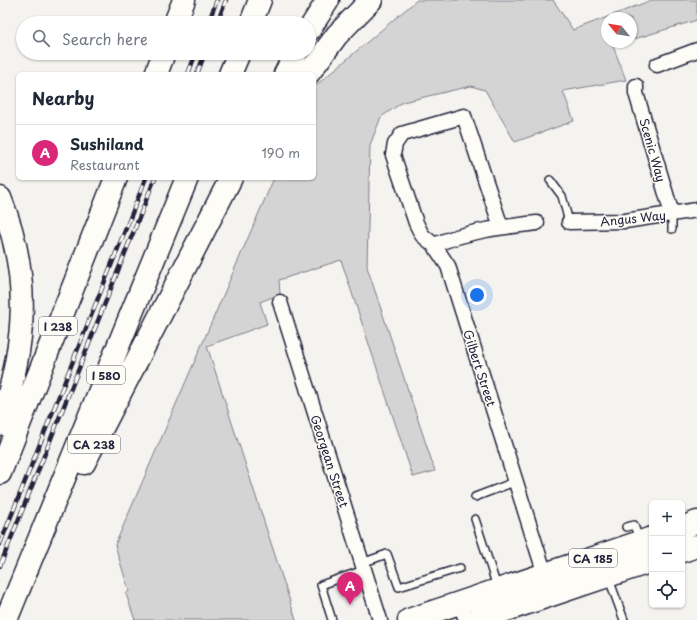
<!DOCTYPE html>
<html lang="en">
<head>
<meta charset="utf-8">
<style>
	body { margin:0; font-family:"Playpen Sans",sans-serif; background:#f2f2f3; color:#1f2937 }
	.controls { position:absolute; right:12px; bottom:12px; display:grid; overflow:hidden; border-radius:6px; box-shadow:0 1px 3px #0004 }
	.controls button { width:36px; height:36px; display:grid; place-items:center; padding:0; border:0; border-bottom:1px solid #e0e1e3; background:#fff; color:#1f2937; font:20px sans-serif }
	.compass { position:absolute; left:601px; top:12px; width:36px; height:36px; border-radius:50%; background:#fff; box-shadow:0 1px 3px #0004; rotate:300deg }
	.you { position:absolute; left:477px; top:295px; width:14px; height:14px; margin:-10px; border:3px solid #fff; border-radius:50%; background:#1a73e8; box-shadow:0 0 0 6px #1a73e833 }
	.badge { display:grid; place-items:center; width:26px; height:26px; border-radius:50%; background:#db2777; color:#fff; font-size:13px; font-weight:700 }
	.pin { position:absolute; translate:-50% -33px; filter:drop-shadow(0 1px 2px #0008) }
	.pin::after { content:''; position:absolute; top:21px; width:14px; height:12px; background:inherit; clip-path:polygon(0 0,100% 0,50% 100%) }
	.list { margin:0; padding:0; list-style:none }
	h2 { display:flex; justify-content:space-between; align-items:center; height:52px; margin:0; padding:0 16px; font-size:17px }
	h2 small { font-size:13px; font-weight:400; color:#747a83 }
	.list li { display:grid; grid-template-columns:26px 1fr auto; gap:12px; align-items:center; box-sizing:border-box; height:56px; padding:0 16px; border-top:1px solid #e0e1e3 }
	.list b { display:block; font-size:15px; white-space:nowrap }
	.list p { margin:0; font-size:13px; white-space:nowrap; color:#747a83 }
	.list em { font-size:13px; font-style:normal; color:#747a83 }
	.icon { flex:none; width:22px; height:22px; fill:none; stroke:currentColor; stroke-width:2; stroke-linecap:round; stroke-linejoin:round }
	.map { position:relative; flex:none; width:697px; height:620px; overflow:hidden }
	.search { position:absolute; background:#fff; box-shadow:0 1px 3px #0004; left:16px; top:16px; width:300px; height:44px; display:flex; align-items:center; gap:10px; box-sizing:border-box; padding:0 14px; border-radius:22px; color:#747a83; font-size:15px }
	.panel { position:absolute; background:#fff; box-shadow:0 1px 3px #0004; left:16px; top:72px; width:300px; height:108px; border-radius:6px }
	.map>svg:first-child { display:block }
	.green { fill:#d5d4d5; stroke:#7c7b88 }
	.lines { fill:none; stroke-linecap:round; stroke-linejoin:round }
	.lane-casing { stroke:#22223b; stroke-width:10 }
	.street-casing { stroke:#22223b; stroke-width:17 }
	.primary-casing { stroke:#22223b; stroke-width:25 }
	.highway-casing { stroke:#22223b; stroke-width:25 }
	.lane { stroke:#fdfcf7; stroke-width:7 }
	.street { stroke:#fdfcf7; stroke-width:14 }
	.primary { stroke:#fdfcf7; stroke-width:22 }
	.highway { stroke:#fdfcf7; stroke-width:22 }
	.rail-casing { stroke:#22223b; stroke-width:4.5 }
	.rail { stroke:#fdfcf7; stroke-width:3; stroke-dasharray:9; stroke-linecap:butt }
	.labels { text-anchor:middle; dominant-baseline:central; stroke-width:3; stroke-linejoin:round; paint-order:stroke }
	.shield { fill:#fdfcf7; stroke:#646373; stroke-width:1 }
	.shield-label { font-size:11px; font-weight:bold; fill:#22223b }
	.street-label { font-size:12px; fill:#22223b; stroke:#fdfcf7 }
</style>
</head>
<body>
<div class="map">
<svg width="697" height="620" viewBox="0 0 697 620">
	<rect width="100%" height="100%" fill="#f4f3ef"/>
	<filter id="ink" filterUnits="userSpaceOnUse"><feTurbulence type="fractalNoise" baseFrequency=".025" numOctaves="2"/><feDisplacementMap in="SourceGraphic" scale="8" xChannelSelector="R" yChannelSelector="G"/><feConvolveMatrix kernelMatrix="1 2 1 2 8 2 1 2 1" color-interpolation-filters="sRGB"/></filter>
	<g filter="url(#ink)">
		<path class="green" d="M417,0H553L573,30L652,0H697V20L631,40V18H607V42H625L613,46L626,80L563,91L574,121L515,142L485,90L471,86L403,102L381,117L370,145L367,267L435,471L413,477L341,260L279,280L280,294L260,302L267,324L207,346L296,620H135L126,594L129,591L115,545L274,178H314V87Z"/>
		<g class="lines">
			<defs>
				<path id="lane" d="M550,180L562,196L569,222
					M672,229V214
					M475,497L517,481
					M475,519L497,587
					M626,527L634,525L639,540
					M362,563L387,554L399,587L460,568
					M609,579L624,620
					M332,620L321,585L364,570"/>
				<path id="street" d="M657,65L697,50
					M636,86V93L672,214
					M569,222L625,221L697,210
					M501,227L464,116L402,134L395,144L393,155L416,223L422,235L434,245L448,266L547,581
					M434,245C467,231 502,227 537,223
					M280,302L380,620
					M460,603L466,620"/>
				<path id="primary" d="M682,528L697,522
					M682,551L697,546
					M409,620L652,538
					M477,620L652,561"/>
				<path id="highway" d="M175,23L184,0
					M251,23L260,0
					M309,30L328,0
					M156,74L164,53
					M230,74L239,53
					M285,74L296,53
					M308,74L337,35L371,0
					M0,198C32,276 26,345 0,424
					M84,463L231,178
					M0,473L116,178
					M6,620L187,178"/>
			</defs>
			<use href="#lane" class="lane-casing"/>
			<use href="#street" class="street-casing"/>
			<use href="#primary" class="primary-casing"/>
			<use href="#highway" class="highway-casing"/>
			<use href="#lane" class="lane"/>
			<use href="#street" class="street"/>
			<use href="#primary" class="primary"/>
			<use href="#highway" class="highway"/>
			<defs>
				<path id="rail" d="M208,23L217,0
					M217,23L226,0
					M188,74L196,53
					M197,74L205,53
					M0,544L146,178
					M0,566L155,178"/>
			</defs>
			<use href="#rail" class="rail-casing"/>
			<use href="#rail" class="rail"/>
		</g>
	</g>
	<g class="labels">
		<g class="shield">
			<rect x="39" y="317" width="38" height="18" rx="3"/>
			<rect x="87" y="366" width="38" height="18" rx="3"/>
			<rect x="68" y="435" width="52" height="18" rx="3"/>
			<rect x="569" y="549" width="48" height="18" rx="3"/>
		</g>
		<g class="shield-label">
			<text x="58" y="326">I 238</text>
			<text x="106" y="375">I 580</text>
			<text x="94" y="444">CA 238</text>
			<text x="593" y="558">CA 185</text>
		</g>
		<g class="street-label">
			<text transform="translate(653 150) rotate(74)">Scenic Way</text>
			<text transform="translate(633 218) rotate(-6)">Angus Way</text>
			<text transform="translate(480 368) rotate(72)">Gilbert Street</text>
			<text transform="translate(330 461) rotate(72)">Georgean Street</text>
		</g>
	</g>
</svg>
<div class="controls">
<button>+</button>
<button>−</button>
<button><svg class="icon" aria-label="locate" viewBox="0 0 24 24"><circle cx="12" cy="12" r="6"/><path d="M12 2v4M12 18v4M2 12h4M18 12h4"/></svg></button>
</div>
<svg class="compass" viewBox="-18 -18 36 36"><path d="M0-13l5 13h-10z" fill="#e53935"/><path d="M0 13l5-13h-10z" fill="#747a83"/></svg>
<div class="you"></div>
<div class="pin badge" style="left:350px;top:605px">A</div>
<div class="search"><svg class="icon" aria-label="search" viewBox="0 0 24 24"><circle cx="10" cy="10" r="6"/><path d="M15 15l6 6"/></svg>Search here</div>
<section class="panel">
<h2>Nearby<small></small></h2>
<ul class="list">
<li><span class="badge">A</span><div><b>Sushiland</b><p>Restaurant</p></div><em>190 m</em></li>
</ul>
</section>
</div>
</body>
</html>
